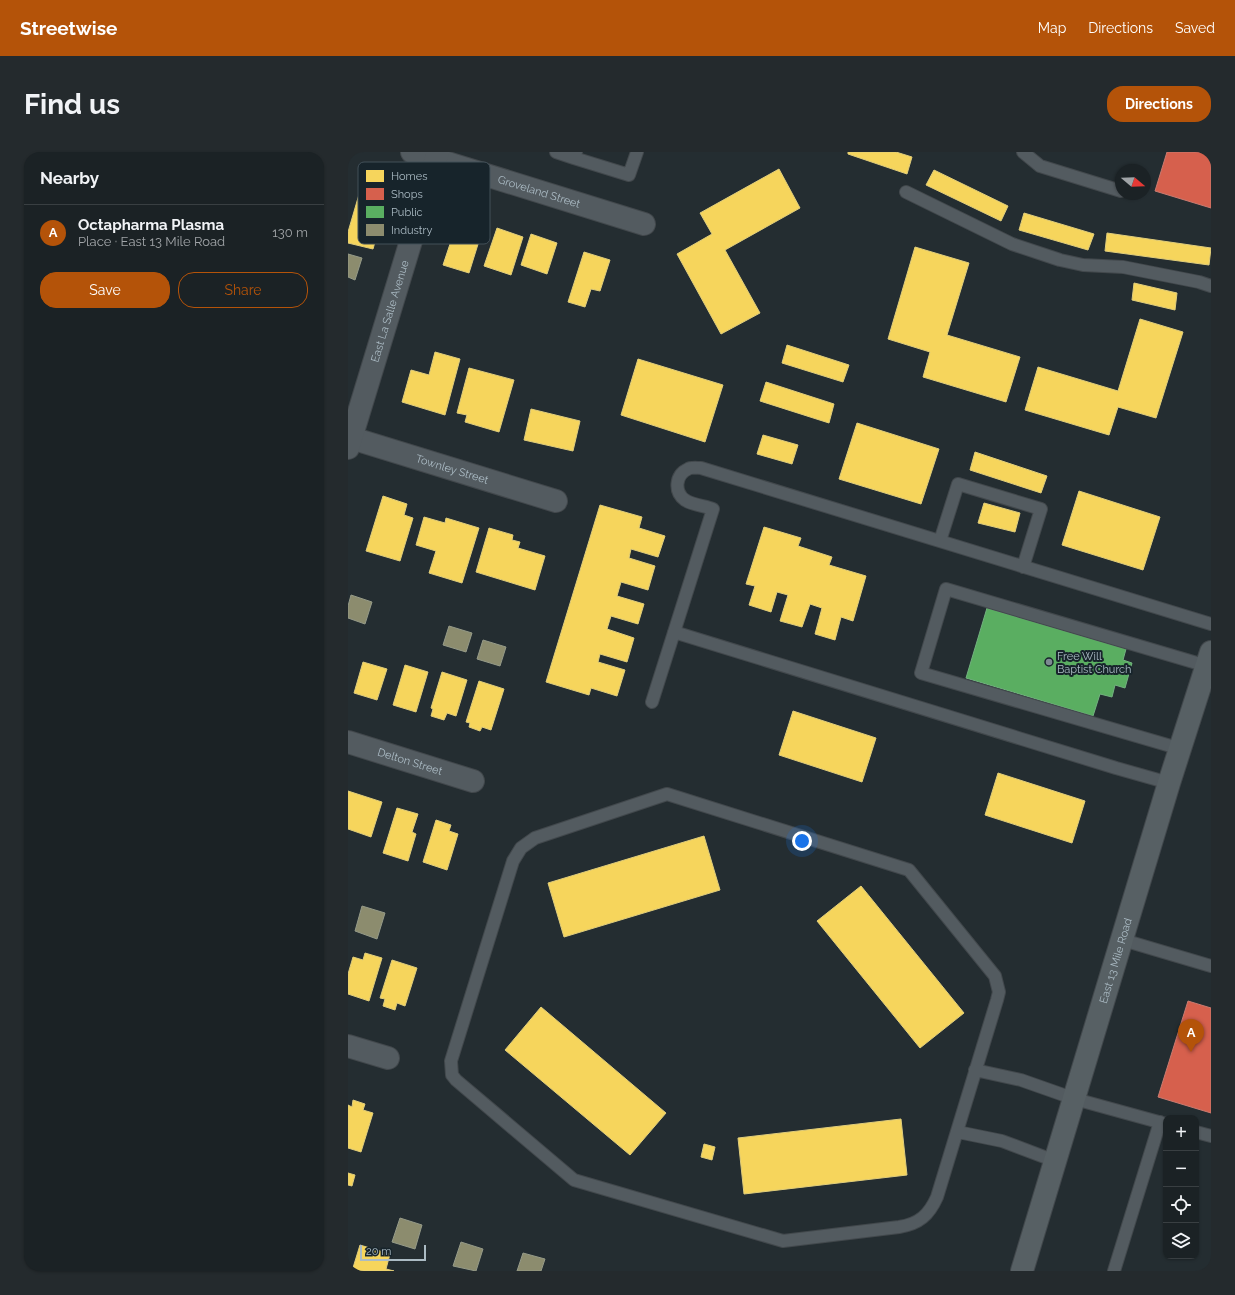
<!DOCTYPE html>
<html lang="en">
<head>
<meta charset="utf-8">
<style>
	body { margin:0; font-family:Raleway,sans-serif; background:#242a2d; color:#f1f3f6 }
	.controls { position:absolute; right:12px; bottom:12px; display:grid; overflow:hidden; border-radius:8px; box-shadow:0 1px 3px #0004 }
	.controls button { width:36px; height:36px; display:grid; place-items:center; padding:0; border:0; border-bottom:1px solid #393f42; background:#1b2225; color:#f1f3f6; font:20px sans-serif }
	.compass { position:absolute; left:767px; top:12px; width:36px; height:36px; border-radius:50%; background:#1b2225; box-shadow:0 1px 3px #0004; rotate:109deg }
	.scale { position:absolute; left:12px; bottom:10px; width:66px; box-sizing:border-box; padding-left:4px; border:2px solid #abbbc4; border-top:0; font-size:11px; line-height:14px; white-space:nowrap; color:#abbbc4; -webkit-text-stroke:3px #17242b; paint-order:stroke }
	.you { position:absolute; left:454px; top:689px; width:14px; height:14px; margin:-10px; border:3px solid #fff; border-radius:50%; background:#1a73e8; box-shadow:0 0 0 6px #1a73e833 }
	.badge { display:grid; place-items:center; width:26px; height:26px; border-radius:50%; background:#b45309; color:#fff; font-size:13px; font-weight:700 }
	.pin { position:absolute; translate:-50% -33px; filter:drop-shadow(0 1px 2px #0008) }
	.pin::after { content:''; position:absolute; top:21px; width:14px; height:12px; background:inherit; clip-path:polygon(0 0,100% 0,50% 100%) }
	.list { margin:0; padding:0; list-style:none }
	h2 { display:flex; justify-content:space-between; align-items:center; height:52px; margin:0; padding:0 16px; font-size:17px }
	h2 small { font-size:13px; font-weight:400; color:#a0a4a7 }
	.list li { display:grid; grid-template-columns:26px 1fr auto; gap:12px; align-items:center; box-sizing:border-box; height:56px; padding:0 16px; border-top:1px solid #393f42 }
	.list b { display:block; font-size:15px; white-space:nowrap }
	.list p { margin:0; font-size:13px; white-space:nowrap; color:#a0a4a7 }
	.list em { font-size:13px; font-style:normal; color:#a0a4a7 }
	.actions { display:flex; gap:8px; padding:12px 16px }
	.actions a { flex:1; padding:9px 0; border:1px solid #b45309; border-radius:16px; text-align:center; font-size:14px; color:#b45309 }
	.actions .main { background:#b45309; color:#fff }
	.icon { flex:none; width:22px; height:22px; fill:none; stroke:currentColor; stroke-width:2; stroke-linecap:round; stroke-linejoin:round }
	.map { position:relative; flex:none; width:863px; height:1119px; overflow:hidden; border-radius:16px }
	header { display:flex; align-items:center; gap:24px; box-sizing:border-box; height:56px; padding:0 20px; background:#b45309; color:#fff }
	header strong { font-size:19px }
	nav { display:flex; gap:22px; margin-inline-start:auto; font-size:14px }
	.intro { display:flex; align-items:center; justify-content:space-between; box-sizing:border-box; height:96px; padding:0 24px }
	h1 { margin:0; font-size:28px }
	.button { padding:10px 18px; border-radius:16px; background:#b45309; color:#fff; font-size:14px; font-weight:700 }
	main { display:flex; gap:24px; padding:0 24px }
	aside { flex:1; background:#1b2225; border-radius:16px; box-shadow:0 1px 3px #0004 }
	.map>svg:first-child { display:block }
	.homes { fill:#f6d55c; stroke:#e0cd7b }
	.shops { fill:#d6604d; stroke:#c97b71 }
	.public { fill:#5aae61; stroke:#72b27f }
	.industry { fill:#8c8c6e; stroke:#959a88 }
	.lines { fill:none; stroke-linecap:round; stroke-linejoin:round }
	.service-casing { stroke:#42484c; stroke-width:14 }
	.minor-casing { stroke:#42484c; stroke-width:24 }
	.secondary-casing { stroke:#42484c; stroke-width:24 }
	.service { stroke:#535b60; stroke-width:12 }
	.minor { stroke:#535b60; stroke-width:22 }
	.secondary { stroke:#576064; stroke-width:22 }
	.poi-dot { fill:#7c8991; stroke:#17242b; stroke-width:1.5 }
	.labels { text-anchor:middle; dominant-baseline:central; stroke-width:4; stroke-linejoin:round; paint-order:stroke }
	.street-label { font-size:11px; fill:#abbbc4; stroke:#17242b }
	.poi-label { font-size:11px; fill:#abbbc4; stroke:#17242b; text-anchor:start }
	.key { fill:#17242b; stroke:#435159; stroke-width:1 }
	.key-label { font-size:11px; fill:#abbbc4 }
</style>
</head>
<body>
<header>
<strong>Streetwise</strong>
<nav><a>Map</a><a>Directions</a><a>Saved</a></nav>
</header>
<div class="intro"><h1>Find us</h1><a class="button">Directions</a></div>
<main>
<aside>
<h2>Nearby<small></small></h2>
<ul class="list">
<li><span class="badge">A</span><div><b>Octapharma Plasma</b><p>Place · East 13 Mile Road</p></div><em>130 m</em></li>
</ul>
<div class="actions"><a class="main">Save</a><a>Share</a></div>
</aside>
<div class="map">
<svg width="863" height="1119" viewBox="0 0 863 1119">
	<rect width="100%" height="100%" fill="#242d31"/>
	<path class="homes" d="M500,0H548L564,5L559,22L500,2Z
		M431,17L452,56L377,98L412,161L373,182L329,102L364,82L352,61Z
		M586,18L660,54L653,69L578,33Z
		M12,39L39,47L25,97L0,91V80Z
		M676,61L746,82L740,98L671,78Z
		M111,65L136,73L121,121L95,113Z
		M149,76L175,85L163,123L136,114Z
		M759,81L863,96L861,113L757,99Z
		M183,82L209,91L199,122L173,113Z
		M567,95L621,111L599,183L672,205L658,250L575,225L582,200L540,187Z
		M236,100L262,108L252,139L243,137L237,155L220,150Z
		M786,131L829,141L827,158L784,148Z
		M792,167L835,180L808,266L770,255L761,283L677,258L690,215L770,239Z
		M439,193L501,213L495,230L434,211Z
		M87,200L112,207L97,263L54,250L63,218L81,223Z
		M290,207L375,233L357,290L273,263Z
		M121,216L166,228L151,280L117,270L119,263L109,261Z
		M418,230L486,252L481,271L412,249Z
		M183,257L232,269L225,299L176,288Z
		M509,271L591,297L573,352L491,327Z
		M415,283L450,293L444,312L409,302Z
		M627,300L699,324L693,341L622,318Z
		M731,339L812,365L795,418L714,393Z
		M35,344L59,352L56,363L65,366L52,409L18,399Z
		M636,351L672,361L667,380L630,371Z
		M252,353L294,365L291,376L317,384L310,405L283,397L281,406L307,414L300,438L273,430L269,444L296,452L290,472L263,464L259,477L286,486L279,510L252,502L250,510L277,518L269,544L243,536L241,543L198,530Z
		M76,365L97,371L98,366L131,376L114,431L81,421L88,399L68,393Z
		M416,375L453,386L450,394L484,405L481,413L518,424L505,469L493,465L487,488L467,482L474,456L462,452L454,475L432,469L440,443L429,440L423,460L401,453L407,434L398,432Z
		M141,376L165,383L164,388L172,390L170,396L197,404L187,438L128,420Z
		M15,510L39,517L29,548L6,541Z
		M57,513L80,520L68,560L45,553Z
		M94,520L119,528L108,564L99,561L96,568L83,564L85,557L83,556Z
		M131,529L156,537L143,578L134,575L132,579L121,575L122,571L118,570Z
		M445,559L528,586L514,630L431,603Z
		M650,621L737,649L724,691L637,663Z
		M0,639L34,650L23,685L0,677Z
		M49,656L70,662L64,680L68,682L60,709L35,701Z
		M88,668L103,673L101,679L110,682L99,718L75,710Z
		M356,684L372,738L216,785L200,731Z
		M513,734L616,861L572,896L469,769Z
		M17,801L34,806L21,849L0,842V822L5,805L15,808Z
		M44,808L69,816L57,854L49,851L47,858L35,854L37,847L32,846Z
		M193,855L318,961L282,1003L157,898Z
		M5,948L17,952L15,958L25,961L13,1000L0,996V953L4,955Z
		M553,967L559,1023L396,1042L390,986Z
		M356,992L367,995L364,1008L353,1005Z
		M0,1021L7,1023L4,1034L0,1033Z
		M12,1093L42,1102L38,1117L46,1119H4Z"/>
	<path class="shops" d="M819,0H863V56L807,39Z
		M840,849L863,856V961L810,945Z"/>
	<path class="public" d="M639,456L778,497L775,508L784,511L777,536L767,533L764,545L752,542L745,564L618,526Z"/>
	<path class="industry" d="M0,102L14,106L7,128L0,125Z
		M3,443L24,450L17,472L0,466V454Z
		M101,474L124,481L118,500L95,493Z
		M135,488L158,495L152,514L129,507Z
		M14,754L37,761L29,787L7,779Z
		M52,1066L74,1073L67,1097L44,1090Z
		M113,1090L135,1097L128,1119L105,1114Z
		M175,1101L197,1107L193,1119H169Z"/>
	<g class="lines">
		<defs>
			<path id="service" d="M208,0L226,6L228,0
				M675,0L692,14L773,39
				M226,6L281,23L289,0
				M558,40L664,92L712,108L735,113L775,115L851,130L863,134
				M592,389L610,332L693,357L675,415
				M326,480L768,616L821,631
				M304,550L365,357C357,354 344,353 337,348C326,340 327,323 340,317C343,315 349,316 353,316L863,472
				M833,597L573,521L598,437L859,514
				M319,642L561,718L647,824L651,840L649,848L589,1045C581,1063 571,1072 551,1075L435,1089L226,1028L108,928L104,923L103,909L165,709L173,696L187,686Z
				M775,788L863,814
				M627,918L673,928L727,947L818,972
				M610,980L654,989L707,1009
				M848,980L863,984
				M766,1119L812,970"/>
			<g id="minor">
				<path id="s1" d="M64,0L296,72"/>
				<path id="s2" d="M0,285L208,349"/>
				<path id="s3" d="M0,296L90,0"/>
				<path id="s4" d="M0,590L125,629"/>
				<path d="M0,894L40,906"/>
			</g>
			<g id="secondary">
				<path id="s5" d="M674,1119L821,631L863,500"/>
			</g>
		</defs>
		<use href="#service" class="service-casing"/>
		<use href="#minor" class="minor-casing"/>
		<use href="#secondary" class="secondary-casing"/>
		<use href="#service" class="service"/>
		<use href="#minor" class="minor"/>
		<use href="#secondary" class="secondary"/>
	</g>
	<circle class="poi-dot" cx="701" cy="510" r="4"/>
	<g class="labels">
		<g class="street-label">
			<text stroke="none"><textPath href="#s1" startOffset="133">Groveland Street</textPath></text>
			<text stroke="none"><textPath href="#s3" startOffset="143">East La Salle Avenue</textPath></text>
			<text stroke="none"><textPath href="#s2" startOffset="109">Townley Street</textPath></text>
			<text stroke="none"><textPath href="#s4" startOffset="65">Delton Street</textPath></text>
			<text stroke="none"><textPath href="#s5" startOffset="324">East 13 Mile Road</textPath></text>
		</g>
		<g class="poi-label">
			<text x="709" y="504">Free Will<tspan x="709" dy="13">Baptist Church</tspan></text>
		</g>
	</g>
	<rect x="10" y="10" width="132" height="82" rx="6" class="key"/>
	<rect x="18" y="18" width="18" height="12" fill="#f6d55c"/>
	<rect x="18" y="36" width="18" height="12" fill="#d6604d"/>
	<rect x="18" y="54" width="18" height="12" fill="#5aae61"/>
	<rect x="18" y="72" width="18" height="12" fill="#8c8c6e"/>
	<g class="key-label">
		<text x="43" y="28">Homes</text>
		<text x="43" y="46">Shops</text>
		<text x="43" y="64">Public</text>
		<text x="43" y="82">Industry</text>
	</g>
</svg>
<div class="controls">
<button>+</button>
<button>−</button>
<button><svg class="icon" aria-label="locate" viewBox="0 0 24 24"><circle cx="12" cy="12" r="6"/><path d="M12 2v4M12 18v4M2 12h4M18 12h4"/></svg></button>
<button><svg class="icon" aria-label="layers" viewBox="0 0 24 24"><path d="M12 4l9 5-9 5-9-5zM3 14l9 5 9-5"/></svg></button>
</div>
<svg class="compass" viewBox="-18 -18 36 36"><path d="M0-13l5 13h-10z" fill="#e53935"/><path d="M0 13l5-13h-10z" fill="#a0a4a7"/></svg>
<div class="scale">20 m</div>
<div class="you"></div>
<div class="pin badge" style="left:843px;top:900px">A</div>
</div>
</main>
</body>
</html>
